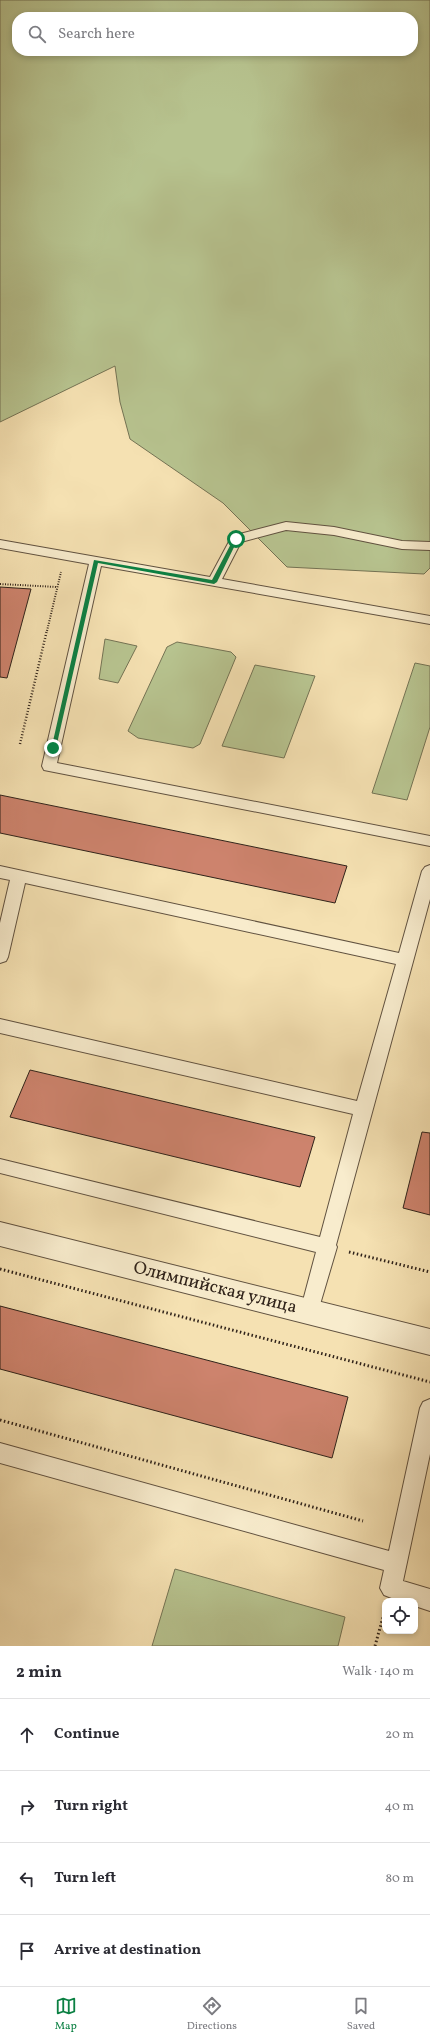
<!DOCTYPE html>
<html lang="en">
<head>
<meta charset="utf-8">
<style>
	body { margin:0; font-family:Vollkorn,serif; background:#f2f2f3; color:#2b2b33 }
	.controls { position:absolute; right:12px; bottom:12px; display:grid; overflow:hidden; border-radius:8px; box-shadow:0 2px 6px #0003 }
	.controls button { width:36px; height:36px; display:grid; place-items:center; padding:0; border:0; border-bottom:1px solid #e1e1e2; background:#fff; color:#2b2b33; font:20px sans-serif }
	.stop { position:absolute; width:12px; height:12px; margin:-9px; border:3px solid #0b8043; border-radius:50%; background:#fff }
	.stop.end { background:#0b8043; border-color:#fff; box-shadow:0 1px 4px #0008 }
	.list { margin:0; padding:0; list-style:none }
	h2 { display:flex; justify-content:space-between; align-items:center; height:52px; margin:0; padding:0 16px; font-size:17px }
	h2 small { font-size:13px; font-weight:400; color:#7c7c81 }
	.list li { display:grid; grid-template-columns:26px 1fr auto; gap:12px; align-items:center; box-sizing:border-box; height:72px; padding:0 16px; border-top:1px solid #e1e1e2 }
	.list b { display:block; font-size:15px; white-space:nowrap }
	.list em { font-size:13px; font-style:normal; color:#7c7c81 }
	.icon { flex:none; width:22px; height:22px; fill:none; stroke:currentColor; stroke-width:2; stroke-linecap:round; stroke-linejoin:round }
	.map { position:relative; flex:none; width:430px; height:1646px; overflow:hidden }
	.search { position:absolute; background:#fff; box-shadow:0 2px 6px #0003; left:12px; right:12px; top:12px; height:44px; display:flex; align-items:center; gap:10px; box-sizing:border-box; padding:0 14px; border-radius:16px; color:#7c7c81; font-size:15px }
	.sheet { height:340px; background:#fff }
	nav { display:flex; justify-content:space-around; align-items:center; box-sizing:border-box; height:56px; border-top:1px solid #e1e1e2; background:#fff; font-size:11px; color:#7c7c81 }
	nav a { display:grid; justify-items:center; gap:2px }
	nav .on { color:#0b8043 }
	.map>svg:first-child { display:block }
	.green { fill:#b7c38f; stroke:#747354; fill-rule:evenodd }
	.building { fill:#cd836d; stroke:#30231a }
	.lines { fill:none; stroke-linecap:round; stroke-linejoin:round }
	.lane-casing { stroke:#615240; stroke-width:2 }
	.street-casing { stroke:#615240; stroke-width:2 }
	.path-far2 { stroke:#30231a; stroke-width:2; stroke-dasharray:1 1.5; stroke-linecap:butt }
	.path-far1 { stroke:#30231a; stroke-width:2.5; stroke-dasharray:1 2; stroke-linecap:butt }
	.path { stroke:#30231a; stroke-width:3; stroke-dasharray:1.5 2.5; stroke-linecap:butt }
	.lane { fill:#f8eccd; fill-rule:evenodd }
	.street { fill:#f8eccd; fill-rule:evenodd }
	.route { fill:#0b8043 }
	.labels { text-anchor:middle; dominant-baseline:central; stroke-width:4; stroke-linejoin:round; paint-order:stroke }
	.near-street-label { font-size:18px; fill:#30231a; stroke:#f8eccd }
</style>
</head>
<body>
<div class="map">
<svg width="430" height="1646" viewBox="0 0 430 1646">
	<rect width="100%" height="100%" fill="#f5e1b2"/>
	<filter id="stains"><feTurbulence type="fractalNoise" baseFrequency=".005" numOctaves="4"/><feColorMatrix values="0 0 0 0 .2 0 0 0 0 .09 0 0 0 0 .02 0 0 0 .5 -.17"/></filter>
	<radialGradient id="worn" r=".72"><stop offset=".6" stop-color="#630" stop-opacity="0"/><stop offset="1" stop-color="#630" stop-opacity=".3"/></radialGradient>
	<path class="green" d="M0,0H430V568L424,574L287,567L223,503L130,439L120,402L115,366L0,422ZM17,17H413V51H17Z
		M105,639L137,646L118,683L99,679Z
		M177,642L231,652L236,657L200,744L193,748L138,738L128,731L167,647Z
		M415,663L430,666V727L407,800L372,793Z
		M255,665L315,676L284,758L222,746Z
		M175,1569L345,1617L338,1646H152Z"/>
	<path class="building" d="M0,587L31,589L7,678L0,677Z
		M0,795L347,866L335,903L0,833Z
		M30,1070L315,1137L300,1187L10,1117Z
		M422,1132L430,1133V1215L403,1208Z
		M0,1306L348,1397L332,1458L0,1369Z"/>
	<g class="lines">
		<defs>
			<path id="lane" d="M286,522L334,527L402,541L430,542V550L402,549L334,535L286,530L241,542L222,579L430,616V624L101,566L57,763L430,836V846L49,771L44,770L42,766L89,564L0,548V540L210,577L232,536Z
				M430,865V899L336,1245L337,1247L316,1318L309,1320L302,1318L300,1312L316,1252L0,1173V1159L320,1237L353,1114L0,1033V1019L357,1101L396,964L25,883L8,957L6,961L0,963V923L10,880L0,878V866L399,953L422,871L425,867Z
				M430,1399V1454L403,1581L430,1589V1611L415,1606V1601H399L384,1595L380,1588L384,1570L0,1463V1443L389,1551L420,1408L423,1402Z"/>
			<path id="street" d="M0,1222L430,1329V1355L0,1246Z"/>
		</defs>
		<use href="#lane" class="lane-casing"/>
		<use href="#street" class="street-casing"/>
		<path class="path-far2" d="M0,584L57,587
			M47,631L61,572"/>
		<path class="path-far1" d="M20,744L47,630"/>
		<path class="path" d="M349,1252L430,1272
			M0,1269L430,1382
			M0,1420L363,1521
			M375,1646L385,1610"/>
		<use href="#lane" class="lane"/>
		<use href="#street" class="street"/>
	</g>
	<path class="route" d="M234,538L238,539L217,582L214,584L98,563L56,748L51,750L94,560L212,580Z"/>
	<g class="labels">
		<g class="near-street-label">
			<text transform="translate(215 1288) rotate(14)">Олимпийская улица</text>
		</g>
	</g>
	<rect width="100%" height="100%" filter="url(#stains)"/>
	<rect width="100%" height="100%" fill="url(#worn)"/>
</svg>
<div class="controls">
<button><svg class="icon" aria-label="locate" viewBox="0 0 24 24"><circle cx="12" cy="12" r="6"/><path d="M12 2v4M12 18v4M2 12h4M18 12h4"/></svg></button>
</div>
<div class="stop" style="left:236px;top:539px"></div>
<div class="stop end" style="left:53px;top:748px"></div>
<div class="search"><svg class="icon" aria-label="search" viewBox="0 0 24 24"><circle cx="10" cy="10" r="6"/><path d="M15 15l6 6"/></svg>Search here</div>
</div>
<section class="sheet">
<h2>2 min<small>Walk · 140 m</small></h2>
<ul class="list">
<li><svg class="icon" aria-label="ahead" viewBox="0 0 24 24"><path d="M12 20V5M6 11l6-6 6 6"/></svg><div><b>Continue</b></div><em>20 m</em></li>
<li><svg class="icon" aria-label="right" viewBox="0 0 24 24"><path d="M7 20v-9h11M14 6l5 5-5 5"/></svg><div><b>Turn right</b></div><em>40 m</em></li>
<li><svg class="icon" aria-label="left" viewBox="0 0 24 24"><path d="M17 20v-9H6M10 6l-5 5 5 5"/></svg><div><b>Turn left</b></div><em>80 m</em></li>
<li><svg class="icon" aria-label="arrive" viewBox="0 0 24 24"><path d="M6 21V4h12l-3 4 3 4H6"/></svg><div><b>Arrive at destination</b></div></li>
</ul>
</section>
<nav>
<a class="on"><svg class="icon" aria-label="map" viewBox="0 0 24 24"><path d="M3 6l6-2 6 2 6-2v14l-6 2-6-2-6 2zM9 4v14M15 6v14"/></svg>Map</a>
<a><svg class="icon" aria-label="directions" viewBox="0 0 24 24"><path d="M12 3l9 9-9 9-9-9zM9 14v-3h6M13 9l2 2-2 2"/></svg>Directions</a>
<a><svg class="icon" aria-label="saved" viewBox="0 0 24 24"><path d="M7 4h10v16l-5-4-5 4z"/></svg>Saved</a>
</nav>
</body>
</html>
